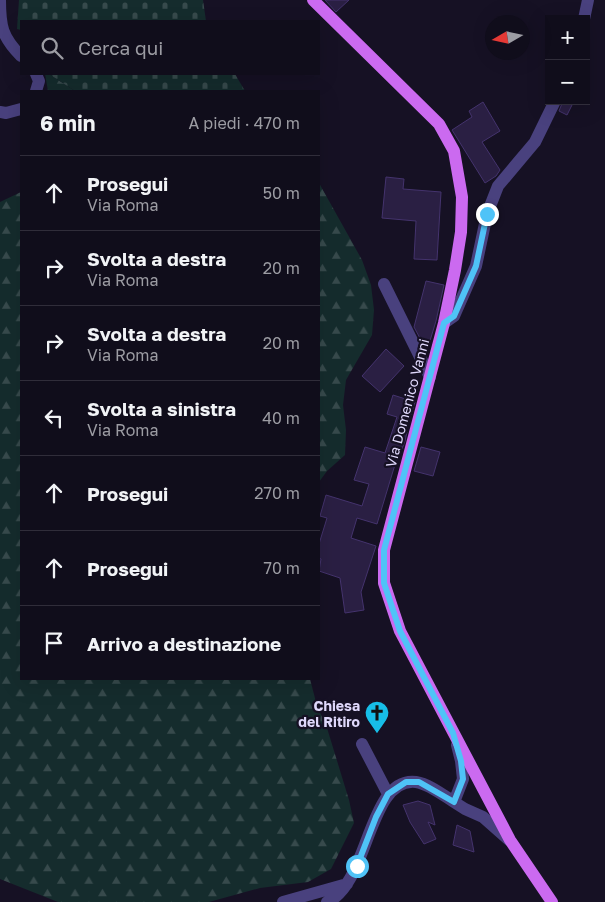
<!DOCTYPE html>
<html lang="it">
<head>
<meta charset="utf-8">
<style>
	body { margin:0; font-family:"Golos Text",sans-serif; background:#1e1b28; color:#f1f3f6 }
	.controls { position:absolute; right:15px; top:15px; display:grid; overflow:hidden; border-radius:0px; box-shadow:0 5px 20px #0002 }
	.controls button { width:45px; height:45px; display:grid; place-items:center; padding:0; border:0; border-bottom:1px solid #302d3a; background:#100d1b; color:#f1f3f6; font:25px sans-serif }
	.compass { position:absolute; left:485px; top:15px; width:45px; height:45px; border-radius:50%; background:#100d1b; box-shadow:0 5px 20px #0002; rotate:261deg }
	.stop { position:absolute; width:15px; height:15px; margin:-11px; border:4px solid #4fc3f7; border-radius:50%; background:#fff }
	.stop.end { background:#4fc3f7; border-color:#fff; box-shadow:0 1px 5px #0008 }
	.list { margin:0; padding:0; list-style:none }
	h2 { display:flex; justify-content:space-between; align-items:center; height:65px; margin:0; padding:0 20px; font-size:21px }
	h2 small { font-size:16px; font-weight:400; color:#9c9ca3 }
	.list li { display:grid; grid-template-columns:32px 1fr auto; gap:15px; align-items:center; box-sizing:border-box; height:75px; padding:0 20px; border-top:1px solid #302d3a }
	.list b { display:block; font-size:19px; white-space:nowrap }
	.list p { margin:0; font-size:16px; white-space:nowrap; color:#9c9ca3 }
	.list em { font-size:16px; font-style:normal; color:#9c9ca3 }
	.icon { flex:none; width:28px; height:28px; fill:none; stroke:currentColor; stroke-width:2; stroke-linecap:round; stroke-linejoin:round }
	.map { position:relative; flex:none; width:605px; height:902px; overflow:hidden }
	.search { position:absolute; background:#100d1b; box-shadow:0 5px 20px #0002; left:20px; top:20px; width:300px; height:55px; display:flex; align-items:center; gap:12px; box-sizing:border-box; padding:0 18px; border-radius:0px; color:#9c9ca3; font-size:19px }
	.panel { position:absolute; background:#100d1b; box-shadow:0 5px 20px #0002; left:20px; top:90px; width:300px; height:590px; border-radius:0px }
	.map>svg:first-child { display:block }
	.forest { fill:url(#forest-firs) }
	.cemetery { fill:url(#cemetery-stones) }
	.building { fill:#2a1f43; stroke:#44336d }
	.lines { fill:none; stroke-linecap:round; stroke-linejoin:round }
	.minor { stroke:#49417e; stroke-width:12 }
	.major { stroke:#cb6af0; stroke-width:12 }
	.route { stroke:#4fc3f7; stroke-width:6 }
	.labels { text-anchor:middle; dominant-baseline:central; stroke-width:4.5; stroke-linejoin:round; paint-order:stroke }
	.street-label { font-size:14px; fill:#dfd8fb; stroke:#161124 }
	.poi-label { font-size:14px; font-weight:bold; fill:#dfd8fb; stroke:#161124; text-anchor:end }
</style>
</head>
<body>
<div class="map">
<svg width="605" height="902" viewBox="0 0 605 902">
	<defs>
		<pattern id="forest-firs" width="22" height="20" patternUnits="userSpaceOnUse" patternTransform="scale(1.25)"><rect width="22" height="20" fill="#152c2d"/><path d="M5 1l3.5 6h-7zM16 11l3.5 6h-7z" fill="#374a4c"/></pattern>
		<pattern id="cemetery-stones" width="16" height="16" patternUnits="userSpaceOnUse" patternTransform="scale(1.25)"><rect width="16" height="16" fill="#152c2d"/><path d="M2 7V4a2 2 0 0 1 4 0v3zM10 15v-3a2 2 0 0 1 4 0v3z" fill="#374a4c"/></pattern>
	</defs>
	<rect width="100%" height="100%" fill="#161124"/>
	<path class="forest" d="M45,74H49L75,91H48Z
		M319,183L362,260L371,285L374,310L372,335L346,380L343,405L346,430L345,455L327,471L319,482Z
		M21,192V679H310L317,706L327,728L349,800L354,823L331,869L308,882L260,888L209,902H58L0,879V202Z"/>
	<path class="cemetery" d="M19,0H203L206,21H21V30L17,29Z
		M49,74H235L245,91H75Z"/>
	<path class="building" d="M325,0H349L336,12Z
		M563,101H574L567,115L559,111Z
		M483,102L500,131L482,142L500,170L496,176L485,183L452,130L472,117L469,111Z
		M386,177L404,179L403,189L441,192L437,260L414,259L416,221L382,218Z
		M426,281L444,285L436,321L429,344L422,342L414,327Z
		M386,349L404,366L380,392L362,376Z
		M393,395L415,402L405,432H407L405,441L402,449L400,448L377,524L357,518L351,538L376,546L361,592L364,610L345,613L340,578L319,571L321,559L319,558V544L327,518L320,516L326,495L362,506L369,484L354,480L365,447L385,453L397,417L387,414Z
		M421,447L440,452L433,476L414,471Z
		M418,801L430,805L435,825L428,822L436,839L424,844L410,822L403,805Z
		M457,825L470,831L474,852L453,845Z"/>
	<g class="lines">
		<path class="minor" d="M0,0C0,26 2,37 21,56
			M584,19L588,0
			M36,91L39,81L36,74
			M0,112L6,113L21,109
			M384,284L430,377
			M444,323L454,316L476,266L487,214L498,186L535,142L555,101
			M362,744L388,794
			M454,802L465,809L483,817L509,840
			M283,902L347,884
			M327,902C369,885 368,776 416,782C429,784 443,795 454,802L463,779L461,761L457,745"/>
		<path class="major" d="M313,0L439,124L454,151L462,197L461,232L455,270L444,323L384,550V583L400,631L510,840L552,902"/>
	</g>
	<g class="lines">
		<path class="route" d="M357,866L376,817L388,794L406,782H419L454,802L463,779L461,761L453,733L400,631L384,583V550L444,323L454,316L476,266L487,214"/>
	</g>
	<defs>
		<symbol id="church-pin" viewBox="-11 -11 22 30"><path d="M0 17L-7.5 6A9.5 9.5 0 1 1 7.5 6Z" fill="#17bee8" stroke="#161124"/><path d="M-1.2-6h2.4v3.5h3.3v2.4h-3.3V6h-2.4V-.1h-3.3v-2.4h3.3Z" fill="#111"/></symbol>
	</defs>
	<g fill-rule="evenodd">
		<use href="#church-pin" x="363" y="699" width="28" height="38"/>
	</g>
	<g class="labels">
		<g class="street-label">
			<text transform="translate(407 403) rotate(-75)">Via Domenico Vanni</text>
		</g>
		<g class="poi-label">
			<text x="360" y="705">Chiesa<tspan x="360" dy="16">del Ritiro</tspan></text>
		</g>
	</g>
</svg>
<div class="controls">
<button>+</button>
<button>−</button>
</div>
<svg class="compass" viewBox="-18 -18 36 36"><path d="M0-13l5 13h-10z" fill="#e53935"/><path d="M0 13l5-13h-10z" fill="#9c9ca3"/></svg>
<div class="stop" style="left:357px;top:866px"></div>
<div class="stop end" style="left:487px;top:214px"></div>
<div class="search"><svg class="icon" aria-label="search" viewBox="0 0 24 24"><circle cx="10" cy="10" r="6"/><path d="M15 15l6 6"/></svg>Cerca qui</div>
<section class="panel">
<h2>6 min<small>A piedi · 470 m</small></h2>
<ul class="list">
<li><svg class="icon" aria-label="ahead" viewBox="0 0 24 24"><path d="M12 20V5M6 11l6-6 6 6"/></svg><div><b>Prosegui</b><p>Via Roma</p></div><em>50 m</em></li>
<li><svg class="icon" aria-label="right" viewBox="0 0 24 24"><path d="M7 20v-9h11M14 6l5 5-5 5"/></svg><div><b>Svolta a destra</b><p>Via Roma</p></div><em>20 m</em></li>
<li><svg class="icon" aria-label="right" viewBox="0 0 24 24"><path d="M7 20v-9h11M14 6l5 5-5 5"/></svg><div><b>Svolta a destra</b><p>Via Roma</p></div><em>20 m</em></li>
<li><svg class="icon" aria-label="left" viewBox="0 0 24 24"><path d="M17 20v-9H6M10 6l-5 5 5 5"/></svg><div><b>Svolta a sinistra</b><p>Via Roma</p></div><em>40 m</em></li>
<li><svg class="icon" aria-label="ahead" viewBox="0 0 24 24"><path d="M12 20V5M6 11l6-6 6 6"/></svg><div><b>Prosegui</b></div><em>270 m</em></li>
<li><svg class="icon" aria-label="ahead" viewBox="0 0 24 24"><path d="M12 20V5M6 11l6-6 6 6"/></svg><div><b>Prosegui</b></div><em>70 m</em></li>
<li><svg class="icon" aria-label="arrive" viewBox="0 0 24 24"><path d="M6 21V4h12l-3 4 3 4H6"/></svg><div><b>Arrivo a destinazione</b></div></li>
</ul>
</section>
</div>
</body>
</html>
